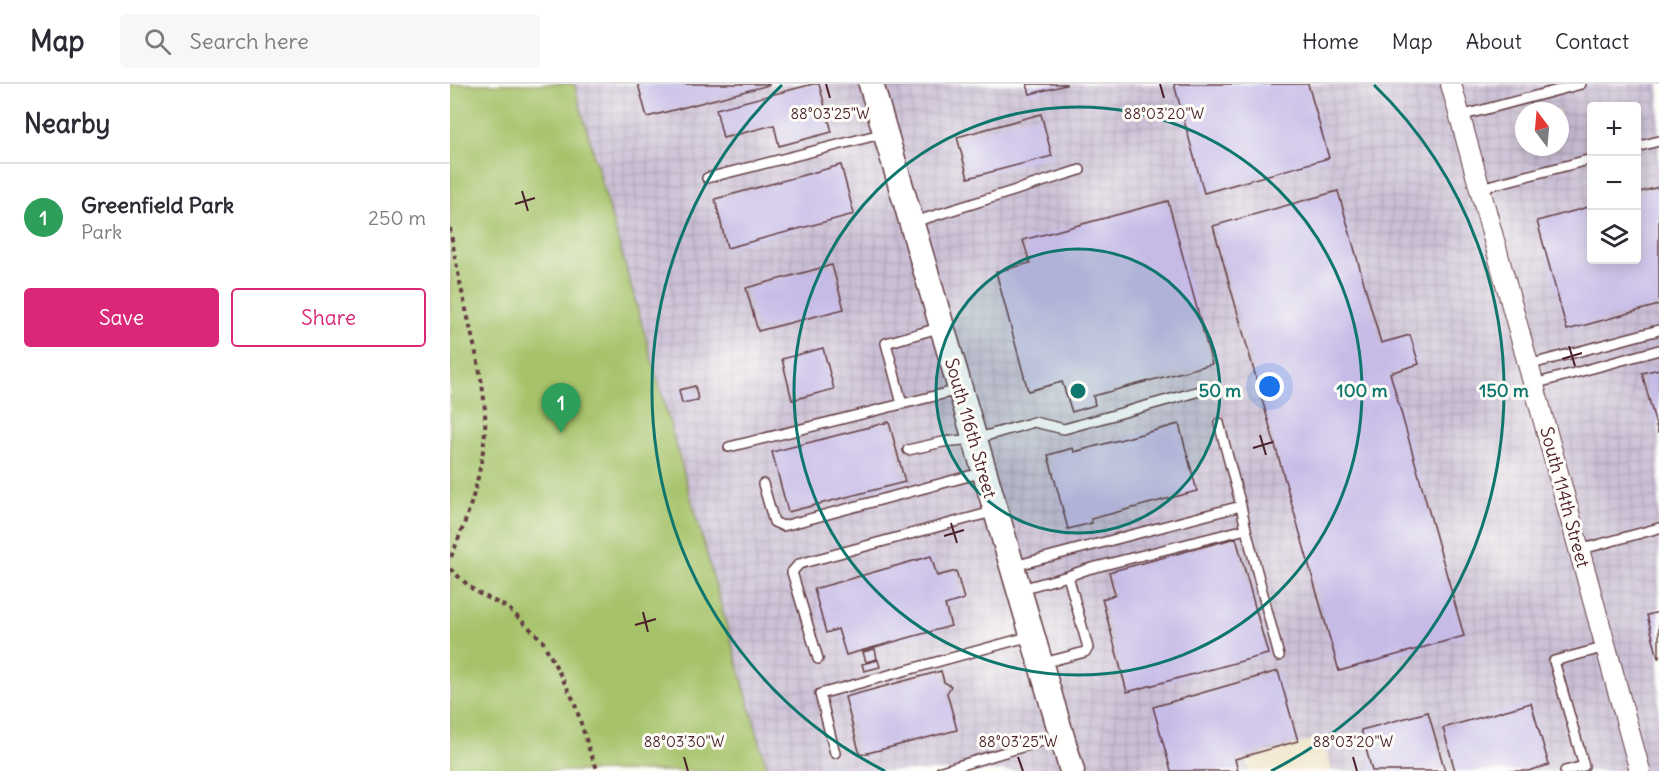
<!DOCTYPE html>
<html lang="en">
<head>
<meta charset="utf-8">
<style>
	body { margin:0; font-family:Delius,sans-serif; background:#f7f7f7; color:#2b2b33 }
	.controls { position:absolute; right:18px; top:18px; display:grid; overflow:hidden; border-radius:6px; box-shadow:0 3px 15px #0003 }
	.controls button { width:54px; height:54px; display:grid; place-items:center; padding:0; border:0; border-bottom:2px solid #e1e1e2; background:#fff; color:#2b2b33; font:30px sans-serif }
	.compass { position:absolute; left:1065px; top:18px; width:54px; height:54px; border-radius:50%; background:#fff; box-shadow:0 3px 15px #0003; rotate:344deg }
	.you { position:absolute; left:820px; top:303px; width:21px; height:21px; margin:-15px; border:4px solid #fff; border-radius:50%; background:#1a73e8; box-shadow:0 0 0 9px #1a73e833 }
	.badge { display:grid; place-items:center; width:39px; height:39px; border-radius:50%; background:#db2777; color:#fff; font-size:20px; font-weight:700 }
	.pin { position:absolute; translate:-50% -50px; filter:drop-shadow(0 2px 3px #0008) }
	.pin::after { content:''; position:absolute; top:32px; width:21px; height:18px; background:inherit; clip-path:polygon(0 0,100% 0,50% 100%) }
	.list { margin:0; padding:0; list-style:none }
	h2 { display:flex; justify-content:space-between; align-items:center; height:78px; margin:0; padding:0 24px; font-size:26px }
	h2 small { font-size:20px; font-weight:400; color:#7c7c81 }
	.list li { display:grid; grid-template-columns:39px 1fr auto; gap:18px; align-items:center; box-sizing:border-box; height:108px; padding:0 24px; border-top:2px solid #e1e1e2 }
	.list b { display:block; font-size:22px; white-space:nowrap }
	.list p { margin:0; font-size:20px; white-space:nowrap; color:#7c7c81 }
	.list em { font-size:20px; font-style:normal; color:#7c7c81 }
	.actions { display:flex; gap:12px; padding:18px 24px }
	.actions a { flex:1; padding:14px 0; border:2px solid #db2777; border-radius:6px; text-align:center; font-size:21px; color:#db2777 }
	.actions .main { background:#db2777; color:#fff }
	.icon { flex:none; width:33px; height:33px; fill:none; stroke:currentColor; stroke-width:2; stroke-linecap:round; stroke-linejoin:round }
	.map { position:relative; flex:none; width:1209px; height:687px; overflow:hidden }
	header { display:flex; align-items:center; gap:36px; box-sizing:border-box; height:84px; padding:0 30px; background:#fff; border-bottom:2px solid #e1e1e2 }
	header strong { font-size:28px }
	nav { display:flex; gap:33px; margin-inline-start:auto; font-size:21px }
	.search { width:420px; height:54px; background:#f7f7f7; display:flex; align-items:center; gap:15px; box-sizing:border-box; padding:0 21px; border-radius:6px; color:#7c7c81; font-size:22px }
	main { display:flex }
	aside { flex:1; background:#fff }
	.map>svg:first-child { display:block }
	.industrial { fill:url(#industrial-grid); fill-rule:evenodd }
	.park { fill:#a6c36a; stroke:#78714a; stroke-width:1.5 }
	.building { fill:#c6bbe7 }
	.lines { fill:none; stroke-linecap:round; stroke-linejoin:round }
	.service-casing { stroke:#633c42; stroke-width:12 }
	.minor-casing { stroke:#633c42; stroke-width:22 }
	.tertiary-casing { stroke:#633c42; stroke-width:27 }
	.path { stroke:#633c42; stroke-width:4; stroke-dasharray:4.5 4.5; stroke-linecap:butt }
	.service { stroke:#fff; stroke-width:9 }
	.minor { stroke:#fff; stroke-width:20 }
	.tertiary { stroke:#fff; stroke-width:24 }
	.ticks { fill:none; stroke:#4a1f2b; stroke-width:2 }
	.ring { fill:none; stroke:#0f766e; stroke-width:3 }
	.labels { text-anchor:middle; dominant-baseline:central; stroke-width:6; stroke-linejoin:round; paint-order:stroke }
	.street-label { font-size:18px; fill:#4a1f2b; stroke:#fdfcf7 }
	.ticks-label { font-size:15px; text-anchor:middle; fill:#4a1f2b; stroke:#fdfcf7; stroke-width:6; stroke-linejoin:round; paint-order:stroke }
	.centre { fill:#0f766e; stroke:#fdfcf7; stroke-width:3 }
	.ring-label { font-size:18px; text-anchor:middle; font-weight:bold; fill:#0f766e; stroke:#fdfcf7; stroke-width:6; stroke-linejoin:round; paint-order:stroke }
</style>
</head>
<body>
<header>
<strong>Map</strong>
<div class="search"><svg class="icon" aria-label="search" viewBox="0 0 24 24"><circle cx="10" cy="10" r="6"/><path d="M15 15l6 6"/></svg>Search here</div>
<nav><a>Home</a><a>Map</a><a>About</a><a>Contact</a></nav>
</header>
<main>
<aside>
<h2>Nearby<small></small></h2>
<ul class="list">
<li><span class="badge" style="background:#2e9e5b">1</span><div><b>Greenfield Park</b><p>Park</p></div><em>250 m</em></li>
</ul>
<div class="actions"><a class="main">Save</a><a>Share</a></div>
</aside>
<div class="map">
<svg width="1209" height="687" viewBox="0 0 1209 687">
	<defs>
		<pattern id="industrial-grid" width="8" height="8" patternUnits="userSpaceOnUse" patternTransform="scale(1.5)"><rect width="8" height="8" fill="#cbbfd5"/><path d="M0 4h8M4 0v8" fill="none" stroke="#b0a4b7"/></pattern>
	</defs>
	<rect width="100%" height="100%" fill="#fdfcf7"/>
	<filter id="ink" filterUnits="userSpaceOnUse"><feTurbulence type="fractalNoise" baseFrequency=".0167" numOctaves="2"/><feDisplacementMap in="SourceGraphic" scale="12" xChannelSelector="R" yChannelSelector="G"/><feConvolveMatrix kernelMatrix="1 2 1 2 8 2 1 2 1" color-interpolation-filters="sRGB"/></filter>
	<filter id="wash" filterUnits="userSpaceOnUse"><feTurbulence type="fractalNoise" baseFrequency=".008" numOctaves="4" result="noise"/><feDisplacementMap in="SourceGraphic" scale="24" xChannelSelector="R" yChannelSelector="G"/><feGaussianBlur stdDeviation="1.35" result="paint"/><feColorMatrix in="noise" values="0 0 0 0 0 0 0 0 0 0 0 0 0 0 0 0 0 1.4 0 .05"/><feComposite in="paint" operator="in"/></filter>
	<g filter="url(#wash)">
		<rect width="100%" height="100%" fill="#eee1c2"/>
		<path class="industrial" d="M124,0H1209V687H882L872,653L796,676L799,687H318ZM1142,22H1186V176H1142ZM1074,27H1110V63H1074Z"/>
		<path class="park" d="M0,0H124L318,687H0Z"/>
		<g id="blocks">
			<path class="building" d="M188,0H319V1L197,33Z
				M363,0H369L382,48L329,62L324,41L273,54L266,25Z
				M577,0H616V1L580,10Z
				M724,0H858L879,74L754,109Z
				M591,30L602,72L518,94L507,53Z
				M391,81L404,130L277,164L265,115Z
				M1209,103V221L1117,246L1087,137L1142,122V176H1186V109Z
				M888,107L931,259L960,251L969,280L940,289L1014,552L889,587L763,142Z
				M718,117L762,280L643,312L645,321L622,328L612,298L578,307L546,188L580,179L573,156Z
				M382,181L394,225L308,247L296,204Z
				M373,264L384,305L342,316L332,275Z
				M1209,285V349H1208L1192,289Z
				M245,302L248,316L232,319L229,306Z
				M439,338L455,398L338,428L322,368Z
				M729,340L747,407L641,435L642,439L618,445L598,371L623,364L624,368Z
				M786,454L818,570L677,608L652,515L665,511L659,488Z
				M481,472L487,492L506,487L514,515L495,521L501,542L396,571L388,545L376,549L364,505Z
				M1209,528V574H1208L1197,531Z
				M425,565L427,575L416,578L413,568Z
				M428,576L430,583L414,587L412,580Z
				M491,587L494,598L501,602L497,609L507,646L410,671L395,613Z
				M828,587L848,657L785,675L788,687H721L703,623Z
				M1081,619L1099,681L1078,687H1005L993,644Z
				M978,628L995,687H922L911,646Z"/>
		</g>
	</g>
	<g filter="url(#ink)">
		<use href="#blocks" fill-opacity="0" stroke="#633c42" stroke-width="1.5"/>
		<g class="lines">
			<defs>
				<path id="service" d="M1010,32L1131,0
					M1186,63L1209,57
					M257,94L435,49
					M1030,104L1142,75
					M464,138L630,86
					M492,243L436,259L452,320L509,306
					M1078,281L1209,246
					M1084,300L1209,266
					M279,363L452,320
					M458,366L493,358L525,355L584,338L614,345L746,308
					M313,400L324,438L333,442L534,388
					M791,422L796,445
					M1129,466L1209,444
					M564,482L791,422L769,339
					M618,492L638,485L796,445L829,572
					M571,505L618,492L638,564L635,568L593,579
					M368,575L342,488L349,480L546,427
					M385,669L370,610L581,552
					M491,687L609,652
					M1115,687L1134,682L1104,577L1156,563"/>
				<path id="minor" d="M1001,0L1190,687"/>
				<path id="tertiary" d="M421,0L622,687"/>
			</defs>
			<use href="#service" class="service-casing"/>
			<use href="#minor" class="minor-casing"/>
			<use href="#tertiary" class="tertiary-casing"/>
			<path class="path" d="M0,144C5,175 11,205 18,234C26,271 37,309 35,347C32,391 18,434 0,475
				M0,485L26,508L58,524L92,556L124,617L140,668L148,687"/>
			<use href="#service" class="service"/>
			<use href="#minor" class="minor"/>
			<use href="#tertiary" class="tertiary"/>
		</g>
	</g>
	<path class="ticks" d="M376,0L380,14M710,0L714,14M72,107L78,127M65,120L85,114M1119,262L1125,282M1112,275L1132,269M810,351L816,371M803,364L823,358M501,439L507,459M494,452L514,446M193,528L198,548M185,541L206,535M234,673L238,687M568,673L573,687M903,673L907,687"/>
	<circle cx="628" cy="307" r="142" fill="#0f766e" fill-opacity=".12"/>
	<g class="ring">
		<circle cx="628" cy="307" r="142"/>
		<circle cx="628" cy="307" r="284"/>
		<path d="M435 687A426 426 0 0 1 332 1M924 1A426 426 0 0 1 821 687"/>
	</g>
	<g class="labels">
		<g class="street-label">
			<text transform="translate(521 344) rotate(74)">South 116th Street</text>
			<text transform="translate(1115 413) rotate(75)">South 114th Street</text>
		</g>
	</g>
	<g class="ticks-label">
		<text x="380" y="35">88°03'25"W</text>
		<text x="714" y="35">88°03'20"W</text>
		<text x="234" y="663">88°03'30"W</text>
		<text x="568" y="663">88°03'25"W</text>
		<text x="903" y="663">88°03'20"W</text>
	</g>
	<circle cx="628" cy="307" r="9" class="centre"/>
	<g class="ring-label">
		<text x="770" y="313">50 m</text>
		<text x="912" y="313">100 m</text>
		<text x="1054" y="313">150 m</text>
	</g>
</svg>
<div class="controls">
<button>+</button>
<button>−</button>
<button><svg class="icon" aria-label="layers" viewBox="0 0 24 24"><path d="M12 4l9 5-9 5-9-5zM3 14l9 5 9-5"/></svg></button>
</div>
<svg class="compass" viewBox="-18 -18 36 36"><path d="M0-13l5 13h-10z" fill="#e53935"/><path d="M0 13l5-13h-10z" fill="#7c7c81"/></svg>
<div class="you"></div>
<div class="pin badge" style="left:111px;top:349px;background:#2e9e5b">1</div>
</div>
</main>
</body>
</html>
